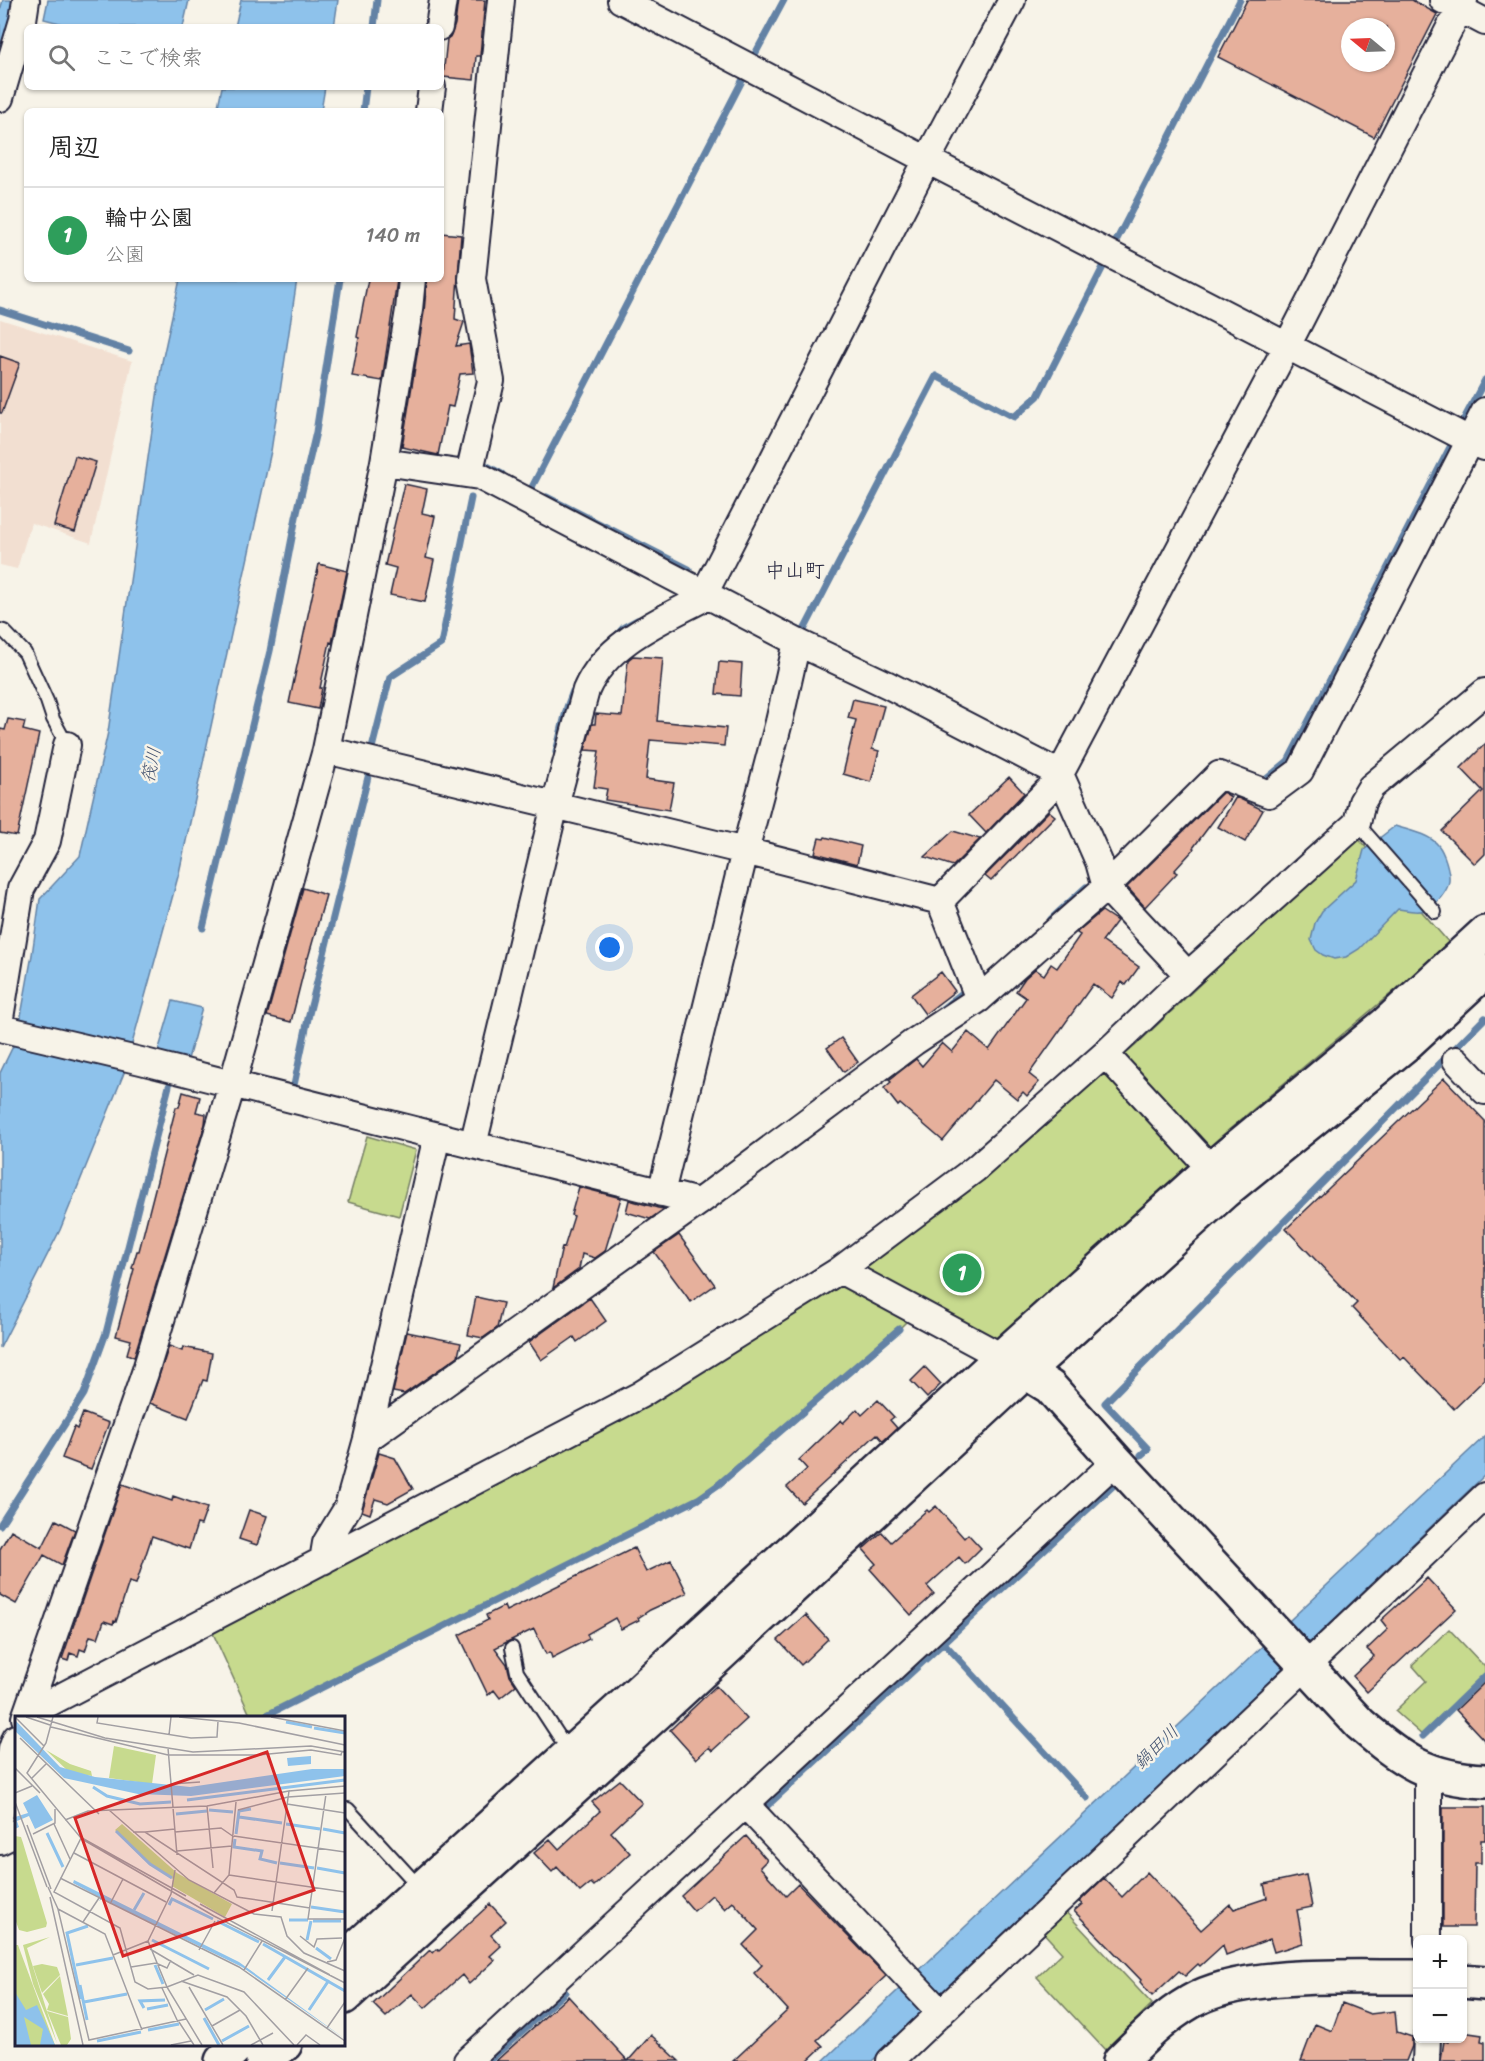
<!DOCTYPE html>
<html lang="ja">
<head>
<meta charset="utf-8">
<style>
	body { margin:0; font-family:Sriracha,"Klee One",sans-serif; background:#f2f2f2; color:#222 }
	.controls { position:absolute; right:18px; bottom:18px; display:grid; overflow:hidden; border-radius:9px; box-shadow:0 2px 4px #0004 }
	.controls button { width:54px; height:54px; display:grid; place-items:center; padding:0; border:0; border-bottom:2px solid #e0e0e0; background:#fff; color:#222; font:30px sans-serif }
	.compass { position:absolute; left:1341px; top:18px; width:54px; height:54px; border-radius:50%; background:#fff; box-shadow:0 2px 4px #0004; rotate:289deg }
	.you { position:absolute; left:610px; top:948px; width:21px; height:21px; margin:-15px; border:4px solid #fff; border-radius:50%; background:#1a73e8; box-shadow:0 0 0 9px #1a73e833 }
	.badge { display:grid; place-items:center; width:39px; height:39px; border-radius:50%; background:#b45309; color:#fff; font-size:20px; font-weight:700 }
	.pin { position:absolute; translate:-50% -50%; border:3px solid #fff; box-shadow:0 2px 6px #0006 }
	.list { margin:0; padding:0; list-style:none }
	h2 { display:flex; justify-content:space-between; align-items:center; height:78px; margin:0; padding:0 24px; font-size:26px }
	h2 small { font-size:20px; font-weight:400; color:#767676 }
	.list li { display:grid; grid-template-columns:39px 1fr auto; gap:18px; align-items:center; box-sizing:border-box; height:96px; padding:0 24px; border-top:2px solid #e0e0e0 }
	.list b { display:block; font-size:22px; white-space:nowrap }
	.list p { margin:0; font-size:20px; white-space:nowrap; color:#767676 }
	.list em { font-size:20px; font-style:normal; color:#767676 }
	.icon { flex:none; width:33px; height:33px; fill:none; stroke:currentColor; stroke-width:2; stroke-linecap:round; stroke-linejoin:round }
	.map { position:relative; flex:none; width:1485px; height:2061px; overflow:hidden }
	.search { position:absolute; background:#fff; box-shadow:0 2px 4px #0004; left:24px; top:24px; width:420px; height:66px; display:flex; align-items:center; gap:15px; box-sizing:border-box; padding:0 21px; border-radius:9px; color:#767676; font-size:22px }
	.panel { position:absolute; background:#fff; box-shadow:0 2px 4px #0004; left:24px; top:108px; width:420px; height:174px; border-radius:9px }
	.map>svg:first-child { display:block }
	.built { fill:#f2dfd1 }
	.green { fill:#c7da8e; stroke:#747e64; stroke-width:1.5 }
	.water { fill:#8ec2eb; stroke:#6382a5; stroke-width:1.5 }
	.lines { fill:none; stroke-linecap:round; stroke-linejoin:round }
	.stream { stroke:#6382a5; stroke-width:7 }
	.building { fill:#e6b09c; stroke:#22223b; stroke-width:1.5; fill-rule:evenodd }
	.lane-casing { stroke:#22223b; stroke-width:16 }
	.street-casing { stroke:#22223b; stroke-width:30 }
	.secondary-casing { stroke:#22223b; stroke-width:38 }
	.lane { stroke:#f7f3e8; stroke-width:12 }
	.street { stroke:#f7f3e8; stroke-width:26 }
	.secondary { stroke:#f7f3e8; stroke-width:33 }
	.labels { text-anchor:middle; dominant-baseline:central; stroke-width:5; stroke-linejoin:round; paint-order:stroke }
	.water-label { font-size:18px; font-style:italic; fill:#425270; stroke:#f7f3e8 }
	.quarter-label { font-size:20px; fill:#22223b; stroke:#f7f3e8 }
	.inset-river { fill:none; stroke:#8ec2eb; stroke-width:3 }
	.inset-road { fill:none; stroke:#a29fa3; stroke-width:1.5 }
	.view { fill:#d62828; fill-opacity:0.15; stroke:#d62828; stroke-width:3 }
	.inset-edge { fill:none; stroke:#22223b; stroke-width:3 }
</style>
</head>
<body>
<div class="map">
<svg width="1485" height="2061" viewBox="0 0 1485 2061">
	<rect width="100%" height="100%" fill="#f7f3e8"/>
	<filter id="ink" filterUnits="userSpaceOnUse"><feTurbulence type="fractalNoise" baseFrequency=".0167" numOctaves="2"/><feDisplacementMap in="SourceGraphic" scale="12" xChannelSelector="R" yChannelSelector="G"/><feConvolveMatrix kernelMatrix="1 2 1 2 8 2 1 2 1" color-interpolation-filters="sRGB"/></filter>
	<g filter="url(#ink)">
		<path class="built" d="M0,319L132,361L91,543L31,523L17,569L0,565Z"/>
		<path class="green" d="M1356,836L1450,944L1219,1138L979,1356L913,1315L899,1329L718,1485L698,1499L261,1717H251L212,1631L644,1401L980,1178L1135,1046Z
			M367,1136L416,1150L399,1216L348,1202Z
			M1449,1629L1485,1667V1676L1423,1736L1395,1711L1426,1681L1412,1665Z
			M1062,1908L1152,2004L1105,2050L1037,1977L1062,1953L1040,1929Z"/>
		<path class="water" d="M3,0H18L0,56V10Z
			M48,0H189L183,27H75L44,19Z
			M241,0H338L334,27H235Z
			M222,87H325L321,111H217Z
			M180,279H297L271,451L179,873L124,1073L60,1230L0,1348V1073L17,1038L32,955L40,899L80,856L108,732L162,362Z
			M1395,826C1408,830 1429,834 1438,845C1444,852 1450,871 1449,881C1448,891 1435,906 1426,910C1417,913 1406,910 1398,909L1359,949L1346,957L1334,959L1323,955L1316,950L1311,940L1315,923L1322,911L1356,880L1364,850Z
			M173,1001L202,1008L188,1059L158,1052Z
			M1485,1436V1475L872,2061H823Z"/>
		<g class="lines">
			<path class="stream" d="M374,27L377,0
				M754,56L784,0
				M363,111L366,87
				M1114,245L1240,0
				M0,310L129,351
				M1463,421L1485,380
				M483,458L482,463L502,474
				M531,489L743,79
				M547,497L689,569
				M796,629L803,632L936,376L1014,417L1038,396L1106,261
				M617,635L624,627L637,620
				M371,752L390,677L441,644L471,498
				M556,752L567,707L573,691
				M1258,778L1264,781L1288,761L1450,447
				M1051,919L1086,887
				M203,928L270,651L296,517L316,432L340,279
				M942,1009L961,994
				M293,1090L309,1014L370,769
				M1141,1455L1148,1449L1105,1403L1485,1018
				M0,1525L84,1394L106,1333L169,1086
				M944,1643L1087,1798
				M265,1716L698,1499L718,1485L899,1329
				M1423,1736L1485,1676
				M767,1806L1113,1486
				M489,2061L565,1992"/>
		</g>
		<path class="building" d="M458,0H485L480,56H476L474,80L443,77L447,39L451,36L455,24Z
			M1247,0H1412L1437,14L1374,137L1218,57ZM1350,27H1386V63H1350Z
			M441,233L461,235L455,319L464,322L456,346L469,344L473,373L460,374L453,407L448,406L438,455L402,447L424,312L427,279H441Z
			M368,279L397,280L382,381L352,376L359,338L357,337Z
			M0,356L20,363L2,413H0Z
			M75,456L96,462L75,532L54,526Z
			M404,484L427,489L422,513L435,516L426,558L434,560L425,602L390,595L396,568L385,565Z
			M319,564L347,571L332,643L330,642L320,688H322L318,709L289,703Z
			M633,656L663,658L657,721L726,728L724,746L650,740L646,779L674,783L669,810L605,800L607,789L594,787L599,751L585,750L592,724H595L596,714L622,716L628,660Z
			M719,662L742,664L740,696L716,694Z
			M853,699L884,706L872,749L879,751L871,782L843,774L856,720L848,718Z
			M8,719L25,722L23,730L39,734L17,836L0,833V729L5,730Z
			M1485,744V854L1475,864L1442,831L1483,791L1461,768Z
			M1009,777L1024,793L986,833L969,815Z
			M1223,792L1231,797L1193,848L1194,849L1174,871L1177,873L1145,907L1127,887Z
			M1236,797L1263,810L1245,842L1218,827Z
			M1049,811L1055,816L991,881L985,876Z
			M953,831L980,839L953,866L925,857Z
			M825,837L861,846L857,864L815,853L819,838L824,839Z
			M303,888L326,895L308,958H307L291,1022L267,1016Z
			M1102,911L1117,921L1102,941L1139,967L1126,985L1122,982L1112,998L1093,984L1029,1074L1039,1082L1027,1096L1023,1092L1017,1099L994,1080L943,1141L900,1104L898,1106L884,1088L891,1082L889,1080L916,1059L922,1066L942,1043L952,1052L968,1032L989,1050L1026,998L1016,991L1025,978L1035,969L1044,975L1051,964L1057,968L1080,935L1077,933L1078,931Z
			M941,972L955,991L925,1014L911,995Z
			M841,1038L858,1062L844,1072L827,1048Z
			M1444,1078L1485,1121V1379L1454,1409L1404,1357L1401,1360L1352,1308L1357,1303L1286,1229Z
			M183,1092L200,1097L196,1112L206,1114L205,1124L134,1357L127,1354L131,1340L116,1336L134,1269L132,1268L137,1251H139L176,1107H179Z
			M579,1187L621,1198L605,1251L595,1258L582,1254L579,1269L553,1288L562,1247L564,1248L574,1216L571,1215Z
			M629,1200L658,1208L664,1209L650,1219L626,1212Z
			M679,1235L715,1285L691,1302L654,1252Z
			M476,1297L503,1303L497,1328L483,1338L468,1335Z
			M590,1298L606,1321L577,1342L574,1337L541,1360L529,1342Z
			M407,1332L461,1343L458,1356L404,1394L393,1392Z
			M169,1346L182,1351L183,1347L212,1353L207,1381L203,1380L188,1418L150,1403Z
			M925,1367L941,1384L927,1398L911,1381Z
			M878,1400L894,1417L890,1420L897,1428L883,1441L877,1434L802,1503L787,1487L807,1469L799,1460L841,1420L843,1423L857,1409L862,1415Z
			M83,1413L109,1423L91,1469L62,1458L74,1427L77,1429Z
			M379,1453L395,1458L413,1489L388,1503L375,1499L370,1514L362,1511Z
			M122,1484L172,1501L173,1496L207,1508L201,1525L197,1524L189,1549L152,1536L136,1584L129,1582L116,1622L114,1621L113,1624L104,1621L98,1638L90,1636L85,1651L80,1649L78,1656L70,1653L68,1661L62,1659Z
			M936,1506L964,1538L968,1534L981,1548L965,1564L959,1557L927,1586L934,1594L911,1615L870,1569L876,1564L863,1549L882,1532L891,1542L927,1510L929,1512Z
			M249,1510L267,1516L257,1545L239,1539Z
			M56,1520L75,1530L62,1565L44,1555L16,1604L0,1595V1549L11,1530L42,1548Z
			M634,1548L646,1572L671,1560L687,1593L650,1610L638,1618L639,1620L621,1629L615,1618L587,1634L589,1639L552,1658L550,1652L546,1654L534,1629L507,1642L495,1648L507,1664L510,1676L516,1685L500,1698L494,1690L488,1695L459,1635L488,1620L486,1615L504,1606L506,1611Z
			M1427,1578L1456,1609L1367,1692L1353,1676L1374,1656L1367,1649L1388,1629L1381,1620Z
			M806,1615L828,1639L801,1665L778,1640Z
			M1485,1682V1741L1456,1710Z
			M716,1686L747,1719L712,1751L709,1747L696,1759L670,1730Z
			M620,1780L642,1803L611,1832L630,1853L594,1886L591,1883L580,1892L557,1867L552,1872L534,1853L550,1839L559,1849L600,1811L592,1802Z
			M1443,1807H1485V1840H1481V1863H1475L1474,1927H1443Z
			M746,1836L767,1860L760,1867L786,1896L798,1884L886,1976L817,2040L823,2046L807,2061H733L788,2010L754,1973L762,1965L743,1945L758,1930L733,1902L725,1909L712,1895L694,1911L681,1896Z
			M1147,1872L1201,1930L1230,1904L1234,1909L1267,1898L1264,1884L1306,1875L1312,1907L1297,1910L1303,1943L1274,1952L1270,1939L1226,1955L1223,1945L1200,1966L1198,1964L1185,1976L1179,1971L1152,1996L1140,1982L1141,1980L1074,1911L1082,1904L1079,1902L1104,1878L1122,1897Z
			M490,1904L506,1921L491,1935L501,1946L490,1956L495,1960L469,1984L462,1975L425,2008L412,1994L386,2017L373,2004L430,1950L433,1953L437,1949L439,1951Z
			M568,1996L628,2061H496Z
			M1342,2003L1370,2014L1395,2011L1397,2032L1412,2037V2046L1406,2061H1301L1315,2024L1332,2031Z
			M1462,2032L1482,2035L1481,2041L1485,2042V2061H1441L1444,2041L1448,2042L1449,2038H1462Z
			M651,2035L679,2061H628Z"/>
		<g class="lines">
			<defs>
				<path id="lane" d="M0,630L4,631L25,653L47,701L53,719L67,745
					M1357,823L1435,912
					M512,1648L517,1672L570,1753
					M348,1809L421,1889"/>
				<path id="street" d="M621,0L927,160L1483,447
					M1443,0L1485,22
					M439,27L443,0
					M0,98L23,20L26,0
					M429,111L432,87
					M384,462L479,476L797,642L888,685L1060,774L1099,862L1106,887L1188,975
					M469,474L491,381L472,279L501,0
					M705,592L927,160L1012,0
					M326,750L745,851L940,901
					M1060,774L1287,346L1464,0
					M940,901L1061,777
					M940,901L979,999
					M0,1018L21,889L47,841L67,745
					M0,1028L141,1061L699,1202
					M1105,1054L1211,1169
					M1456,1060L1485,1091
					M473,1145L555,805L586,690C607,641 665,619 709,595
					M661,1193L745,851L779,722L797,642
					M840,1270L1002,1357
					M367,1439L437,1136
					M323,1561L326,1543L348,1507L367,1439L699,1202L914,1042L979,999L1106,887L1219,775L1269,794L1300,771L1485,411
					M26,1715L640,1395L840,1270L975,1169L1105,1054L1188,975L1357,823L1362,802L1371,787L1485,692
					M25,1718L145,1373L232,1085L326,750L384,462L409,310L412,279
					M1428,1772V1940
					M745,1804L941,2013
					M0,1814L12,1749L16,1738
					M0,1841L16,1833
					M467,2061L1116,1461
					M890,2061L1485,1496
					M1426,2061L1427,2038"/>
				<path id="secondary" d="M1008,1361L1050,1387L1116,1461L1360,1724C1403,1761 1427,1778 1485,1781
					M344,1959L637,1693L1002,1357L1211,1169L1387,1023L1485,933
					M1462,1981L1485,1983
					M344,1997L656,1714L1026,1371L1224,1192L1405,1045L1485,971
					M222,2061L239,2044
					M263,2061L285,2044
					M1120,2061C1141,2040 1164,2017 1190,2002C1243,1970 1356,1978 1418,1977"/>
			</defs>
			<use href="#lane" class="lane-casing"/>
			<use href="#street" class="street-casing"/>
			<use href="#secondary" class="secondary-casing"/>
			<use href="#lane" class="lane"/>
			<use href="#street" class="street"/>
			<use href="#secondary" class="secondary"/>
		</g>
	</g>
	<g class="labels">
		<g class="water-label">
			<text transform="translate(151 765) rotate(-78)">筏川</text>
			<text transform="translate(1156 1747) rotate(-44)">鍋田川</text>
		</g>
		<g class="quarter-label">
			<text x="795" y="570">中山町</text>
		</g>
	</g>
	<g transform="translate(15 1716)">
		<rect width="330" height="330" fill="#f7f3e8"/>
		<path d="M99,30L141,39L137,68L94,62ZM31,34L55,48L76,55L77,60L54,56ZM107,108L162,157L217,188L210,201L157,170L158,163L135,148L100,114ZM0,120L6,121L8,127L32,207L31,211L12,216L4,214L0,203ZM35,221L12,232L42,327L18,268L8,229ZM0,229H3L40,329H13L0,284ZM27,248L42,251L45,259L27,277L18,250ZM45,260L53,300L32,294L34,288L28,278ZM32,295L53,301L56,323L52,329H46Z" fill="#c7da8e"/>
		<path d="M0,4L45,51L80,61L175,71L297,53H330V60L176,80L123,78L49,62L0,15ZM296,40V48L273,50L272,42ZM22,79L38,104L20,113L14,100L2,105L4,111L0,113V101L13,97L8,87ZM59,164L224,246L330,323L227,251L87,183L84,185L86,182L58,167ZM0,276L11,294L22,289L40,329H25L28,313L9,301L16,329H0Z" fill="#8ec2eb"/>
		<path class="inset-river" d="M271,6L297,11M299,12L330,17M78,71L92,80L125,88L156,86M172,84L330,64M194,94L218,96M161,98L192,95M224,101L267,107M271,108L305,113M308,113L330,117M101,115L135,148L157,162M32,117L48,151M221,118L224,95L236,93M220,123L219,131L247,135L245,143L262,147M265,147L299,152M302,152L330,157M154,189L157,183L198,203M296,191L330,196M119,194L129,177M274,204H293M202,205L244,226M298,205H326M137,224L194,253M292,224L296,205M248,228L330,275M301,232L316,243M61,249L98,242M140,249L148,268M253,264L270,241M65,269L72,304M66,283L52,217L73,210M69,286L112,278M129,292L125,285L150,284M132,293L153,289M190,294L209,283M294,294L314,264M189,302L204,329M133,314L164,308M82,325L126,316M207,325L234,310"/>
		<path class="inset-road" d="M0,1L29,30M11,1L35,9M22,1L90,22L178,36L296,30L330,36M38,1L31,27L12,57L66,122L39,176L105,212L120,266L133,273L152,271L187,329M83,1L82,7L176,22L202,21L203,5M164,1L224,7L330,29M256,1L330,15M36,11L153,39H243L296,34L326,39L327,35M154,19L156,1M5,22L84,98M153,32L162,139M0,52L25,77M17,62L31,48M156,68L185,66M274,75L330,70M0,77L17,70M311,78L293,203H330M0,86L32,171M272,88L330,97M192,90L198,152M94,94L174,164L239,198L266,201L272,220L289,237L330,255M223,94L273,81L330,77M50,104L73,95L192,90L274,75L257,195M39,108L55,143M12,109L36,173M118,116H130L219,174L222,181L295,192M130,116L160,113M160,116L206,112L219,121M18,118L40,107V93M219,120L330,136M67,122L171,180M67,123L199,200L330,267M162,135L217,130M59,137L151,186M160,154L156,178L133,225L152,271L183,259L229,276L279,329M214,159L330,176M45,162L224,251L330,325M33,171L43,193L74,324L171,303M199,177L214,159L221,86M35,181L68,329M95,188L108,163M185,188L315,259M43,193L90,218L127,314M68,206L84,182M285,220L299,231L302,223L327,222M135,233L179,259M184,234L200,205M98,239L133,225M312,246L321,244L330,222M116,251L141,247L152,252L156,244M229,254L247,225M166,265L212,281L231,300L248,329M174,271L208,329M147,272L163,306M270,284L293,252M164,306L179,329M197,310L225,294M312,312L330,286M156,329L176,325M236,329L258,317M282,329L291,319L305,329"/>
		<path class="view" d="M252,36L299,174L108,240L60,102Z"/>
		<rect width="330" height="330" class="inset-edge"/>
	</g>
</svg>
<div class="controls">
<button>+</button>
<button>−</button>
</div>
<svg class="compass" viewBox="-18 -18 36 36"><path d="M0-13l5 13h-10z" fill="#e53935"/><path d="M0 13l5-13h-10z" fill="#767676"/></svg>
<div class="you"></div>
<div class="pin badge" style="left:962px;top:1273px;background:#2e9e5b">1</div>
<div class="search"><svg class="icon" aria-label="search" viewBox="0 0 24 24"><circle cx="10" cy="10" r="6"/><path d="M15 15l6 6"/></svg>ここで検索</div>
<section class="panel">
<h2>周辺<small></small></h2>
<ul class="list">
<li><span class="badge" style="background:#2e9e5b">1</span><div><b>輪中公園</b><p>公園</p></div><em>140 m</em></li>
</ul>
</section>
</div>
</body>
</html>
